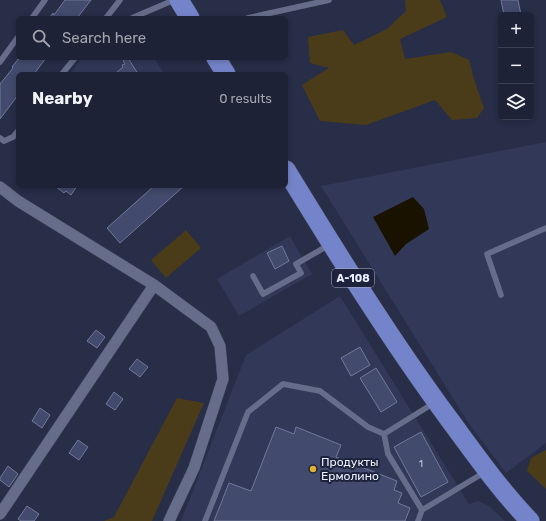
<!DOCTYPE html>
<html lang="en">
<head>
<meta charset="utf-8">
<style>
	body { margin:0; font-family:Rubik,sans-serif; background:#2b2f42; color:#f1f3f6 }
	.controls { position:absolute; right:12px; top:12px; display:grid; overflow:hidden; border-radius:6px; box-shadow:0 2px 6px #0003 }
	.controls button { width:36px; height:36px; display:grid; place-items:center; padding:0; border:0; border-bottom:1px solid #3c3f51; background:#1e2236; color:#f1f3f6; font:20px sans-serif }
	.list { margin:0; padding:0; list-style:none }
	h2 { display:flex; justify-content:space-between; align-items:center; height:52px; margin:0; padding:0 16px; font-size:17px }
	h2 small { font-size:13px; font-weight:400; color:#a1a4ad }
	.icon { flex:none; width:22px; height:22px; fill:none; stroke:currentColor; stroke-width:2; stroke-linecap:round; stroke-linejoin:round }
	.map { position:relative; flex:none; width:546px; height:521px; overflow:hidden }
	.search { position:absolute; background:#1e2236; box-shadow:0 2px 6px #0003; left:16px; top:16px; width:272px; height:44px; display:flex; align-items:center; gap:10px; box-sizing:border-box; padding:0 14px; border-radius:6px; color:#a1a4ad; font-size:15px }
	.panel { position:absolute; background:#1e2236; box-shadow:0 2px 6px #0003; left:16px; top:72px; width:272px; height:116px; border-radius:6px }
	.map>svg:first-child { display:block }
	.built { fill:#313858 }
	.green { fill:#4b3c19 }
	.water { fill:#1a1201 }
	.building { fill:#424a6d; stroke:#717998 }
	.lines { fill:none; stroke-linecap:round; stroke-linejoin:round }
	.service-casing { stroke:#464a5f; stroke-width:6 }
	.minor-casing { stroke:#464a5f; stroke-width:12 }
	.trunk-casing { stroke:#464a5f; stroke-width:20 }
	.service { stroke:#656d8b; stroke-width:5.5 }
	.minor { stroke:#656d8b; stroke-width:11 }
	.trunk { stroke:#7484ca; stroke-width:19 }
	.poi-dot { fill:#dfb034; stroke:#1e233d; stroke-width:1.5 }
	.labels { text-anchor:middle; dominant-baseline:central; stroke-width:4; stroke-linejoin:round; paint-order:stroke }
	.number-label { font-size:10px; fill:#c2c6da }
	.shield { fill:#1e233d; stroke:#aeb2c4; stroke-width:1 }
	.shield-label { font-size:11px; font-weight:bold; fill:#ecf0fe }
	.poi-label { font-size:12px; fill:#ecf0fe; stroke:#1e233d; text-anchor:start }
</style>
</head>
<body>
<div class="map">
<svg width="546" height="521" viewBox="0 0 546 521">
	<rect width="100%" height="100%" fill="#282d48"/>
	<path class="built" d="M82,58H154L164,74H70Z
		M546,142V443L506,473L469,424L321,186Z
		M290,236L312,274L239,316L217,279Z
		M340,296L469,504L478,501L489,506L505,521H181L246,355Z"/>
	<path class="green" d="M405,0H440L447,17L400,39L405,59L451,52L469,60L474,79L484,108L477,118L452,120L435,100L366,125L320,121L302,85L329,68L310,63L308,37L343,30L354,45L387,29L406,11Z
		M186,230L201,248L166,278L151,260Z
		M177,398L204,403L152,521H104L114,517Z
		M546,450V489L527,471L531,458Z"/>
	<path class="water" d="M413,197L424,209L429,229L406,244L395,256L373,217Z"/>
	<path class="building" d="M65,0H91L77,18H49L53,13L54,15Z
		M501,0H518L521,15H504Z
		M19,58H46L34,74H18V95L0,119V84L13,68L12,67Z
		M128,58L138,74H115L123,67L122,65L125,64L123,61Z
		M55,186H77L71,195L66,191L64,193Z
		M154,186H184L120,243L107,228Z
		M282,246L289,261L275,269L267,253Z
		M96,330L105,337L97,348L87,341Z
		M360,347L370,365L351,376L341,358Z
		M137,359L148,367L140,377L129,369Z
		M376,368L397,402L381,412L360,378Z
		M114,392L123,399L115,410L106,404Z
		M40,408L50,415L42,428L32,421Z
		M276,427L294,434L296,427L341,445L336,457L397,481L394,490L402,493L398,503L410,508L405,521H214L229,483L251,491Z
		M421,432L448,482L421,497L394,447Z
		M78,440L88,447L79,460L69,453Z
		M8,466L18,474L9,487L0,480V478Z
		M27,506L39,514L34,521H21L18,519Z"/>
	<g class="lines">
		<defs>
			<path id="service" d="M32,18L45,0
				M106,18L120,0
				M132,18L174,0
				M248,18L329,0
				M0,62L18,37
				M62,74L75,58
				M0,138L4,141L13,137L18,131
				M253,276L263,294L301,273L296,264L329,245
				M501,295L487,254L546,228
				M384,434L388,454L422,510
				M205,521L248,412L283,384L320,391L368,427L384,434L434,403
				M418,521L422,510L485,472"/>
			<path id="minor" d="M0,187L18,201L154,285L211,327L220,346L223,379L194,468L169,521
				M0,514L154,285"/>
			<path id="trunk" d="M179,0L190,18
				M216,58L226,74
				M286,170C338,255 390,339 449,419C475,454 500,490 530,521"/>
		</defs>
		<use href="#service" class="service-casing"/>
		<use href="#minor" class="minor-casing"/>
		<use href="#trunk" class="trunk-casing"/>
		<use href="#service" class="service"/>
		<use href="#minor" class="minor"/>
		<use href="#trunk" class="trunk"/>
	</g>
	<circle class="poi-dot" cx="313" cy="469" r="4"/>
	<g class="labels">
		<g class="number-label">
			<text x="421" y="464">1</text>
		</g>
		<rect class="shield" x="332" y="269" width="42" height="18" rx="3"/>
		<g class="shield-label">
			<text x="353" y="278">А-108</text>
		</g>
		<g class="poi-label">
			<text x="321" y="462">Продукты<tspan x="321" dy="14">Ермолино</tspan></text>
		</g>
	</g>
</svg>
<div class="controls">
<button>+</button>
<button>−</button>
<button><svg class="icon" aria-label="layers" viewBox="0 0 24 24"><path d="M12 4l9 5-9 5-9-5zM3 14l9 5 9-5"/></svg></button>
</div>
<div class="search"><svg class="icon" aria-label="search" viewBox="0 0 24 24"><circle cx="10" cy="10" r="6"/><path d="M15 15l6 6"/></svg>Search here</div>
<section class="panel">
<h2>Nearby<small>0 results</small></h2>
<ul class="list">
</ul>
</section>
</div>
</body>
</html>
